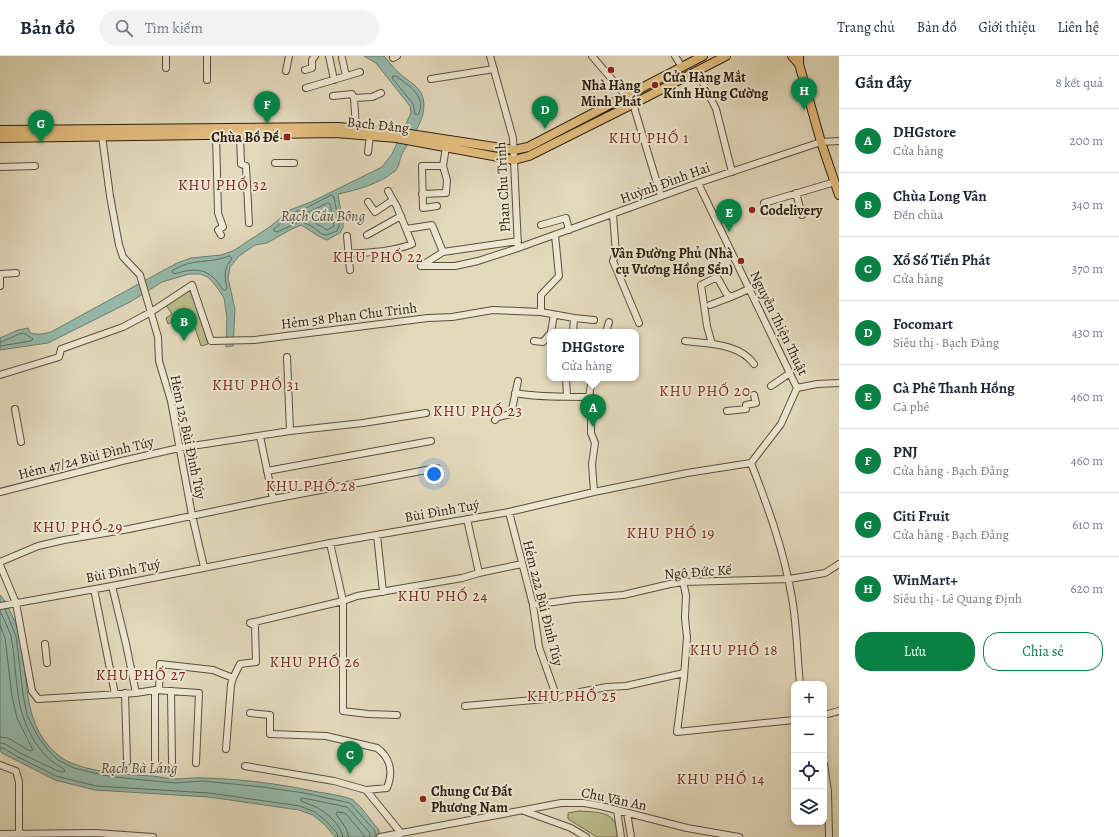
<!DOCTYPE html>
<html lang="vi">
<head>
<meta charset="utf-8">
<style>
	body { margin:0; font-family:Alegreya,serif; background:#f2f2f3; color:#1f2937 }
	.controls { position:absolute; right:12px; bottom:12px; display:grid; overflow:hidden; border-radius:8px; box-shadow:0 2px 6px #0003 }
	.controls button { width:36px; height:36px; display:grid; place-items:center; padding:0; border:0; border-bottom:1px solid #e0e1e3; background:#fff; color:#1f2937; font:20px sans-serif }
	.you { position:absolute; left:434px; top:418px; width:14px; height:14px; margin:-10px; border:3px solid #fff; border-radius:50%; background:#1a73e8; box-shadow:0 0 0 6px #1a73e833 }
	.badge { display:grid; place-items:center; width:26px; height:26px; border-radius:50%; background:#0b8043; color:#fff; font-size:13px; font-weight:700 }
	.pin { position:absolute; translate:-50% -33px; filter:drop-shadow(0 1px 2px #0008) }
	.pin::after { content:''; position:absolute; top:21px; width:14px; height:12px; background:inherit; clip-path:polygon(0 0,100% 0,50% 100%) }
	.popup { position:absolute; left:547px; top:273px; width:92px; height:52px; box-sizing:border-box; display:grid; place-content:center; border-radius:8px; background:#fff; filter:drop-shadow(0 1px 3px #0005); font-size:13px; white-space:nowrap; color:#747a83 }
	.popup b { font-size:15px; color:#1f2937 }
	.popup::after { content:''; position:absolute; left:50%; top:100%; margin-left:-8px; border:8px solid transparent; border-top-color:#fff }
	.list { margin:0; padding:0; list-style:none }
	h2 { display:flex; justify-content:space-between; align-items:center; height:52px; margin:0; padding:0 16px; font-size:17px }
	h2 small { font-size:13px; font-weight:400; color:#747a83 }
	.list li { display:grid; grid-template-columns:26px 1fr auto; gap:12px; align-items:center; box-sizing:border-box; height:64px; padding:0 16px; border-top:1px solid #e0e1e3 }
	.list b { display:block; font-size:15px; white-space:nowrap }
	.list p { margin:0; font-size:13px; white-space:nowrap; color:#747a83 }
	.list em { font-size:13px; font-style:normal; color:#747a83 }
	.actions { display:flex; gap:8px; padding:12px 16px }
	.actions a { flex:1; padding:9px 0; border:1px solid #0b8043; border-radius:16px; text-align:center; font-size:14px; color:#0b8043 }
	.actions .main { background:#0b8043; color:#fff }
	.icon { flex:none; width:22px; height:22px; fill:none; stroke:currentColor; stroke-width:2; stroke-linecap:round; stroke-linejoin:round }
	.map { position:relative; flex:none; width:839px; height:781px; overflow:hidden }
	header { display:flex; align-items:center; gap:24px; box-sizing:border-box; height:56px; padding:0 20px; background:#fff; border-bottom:1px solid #e0e1e3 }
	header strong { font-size:19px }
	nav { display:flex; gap:22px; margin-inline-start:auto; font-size:14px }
	.search { width:280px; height:36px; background:#f2f2f3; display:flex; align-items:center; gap:10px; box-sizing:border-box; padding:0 14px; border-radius:22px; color:#747a83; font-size:15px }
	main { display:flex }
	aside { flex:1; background:#fff }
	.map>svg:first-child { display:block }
	.green { fill:#bbbd8c; stroke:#746e4f }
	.water { fill:#95bbae; stroke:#6c7d70 }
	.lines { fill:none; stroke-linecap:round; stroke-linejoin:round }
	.shore { stroke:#626e60; stroke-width:1 }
	.minor-casing { stroke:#5b4e3c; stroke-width:8 }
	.major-casing { stroke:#2e2012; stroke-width:10 }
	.minor { stroke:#ede7d3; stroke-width:6 }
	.major { stroke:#e2bd7e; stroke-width:8 }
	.poi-dot { fill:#8f2418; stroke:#ede7d3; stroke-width:1.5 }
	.labels { text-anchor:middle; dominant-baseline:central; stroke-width:4; stroke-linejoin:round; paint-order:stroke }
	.poi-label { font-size:14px; font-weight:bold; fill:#2e2012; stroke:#ede7d3; text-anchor:start }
	.street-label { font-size:14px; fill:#2e2012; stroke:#ede7d3 }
	.neighbourhood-label { font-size:15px; letter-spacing:1px; fill:#7a1f14; stroke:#ede7d3 }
	.water-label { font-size:15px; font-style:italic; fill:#4d4e41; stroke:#ede7d3 }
</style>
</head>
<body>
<header>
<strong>Bản đồ</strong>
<div class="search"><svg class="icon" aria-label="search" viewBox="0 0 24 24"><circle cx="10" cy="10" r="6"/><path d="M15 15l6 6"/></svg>Tìm kiếm</div>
<nav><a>Trang chủ</a><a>Bản đồ</a><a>Giới thiệu</a><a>Liên hệ</a></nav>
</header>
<main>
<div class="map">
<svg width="839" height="781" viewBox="0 0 839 781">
	<rect width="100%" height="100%" fill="#e3dabc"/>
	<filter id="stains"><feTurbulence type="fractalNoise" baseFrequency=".005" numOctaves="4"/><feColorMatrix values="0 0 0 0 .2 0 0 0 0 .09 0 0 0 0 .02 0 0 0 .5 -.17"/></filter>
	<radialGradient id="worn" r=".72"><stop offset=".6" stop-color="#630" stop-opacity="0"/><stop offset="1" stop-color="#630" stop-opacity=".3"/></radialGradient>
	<path class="green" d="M192,233L208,288L201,290L190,257L168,268L166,262L172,258L166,249Z
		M579,755C589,756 609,755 614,765C617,770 617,776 618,781H597L568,763V757Z"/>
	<path class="water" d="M364,0H384C388,5 393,11 398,16C406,24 418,29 422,39C430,60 411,81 402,98C399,104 400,110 395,115C379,128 357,134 338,138L341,156L343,160V171L340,177L327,184C318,181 310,174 301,169L290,174L267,187L255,189L239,200L230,211L228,222L235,253L233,290L226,291L227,262L224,242L216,230L208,221L200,218H189L162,226L130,246L48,287L0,294V282L18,274L28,272L30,277C38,279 43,278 51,276L177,207L191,202L221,199L233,195L271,170L290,154L311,146L382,111L392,98L411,57L410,50L376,7Z
		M0,539C5,544 8,551 11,557C35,603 13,663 59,700C79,716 128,719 153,720C161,721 169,723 177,723C186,723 195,721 204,722C242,723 281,728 318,736C325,737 349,741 353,744C362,751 371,765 379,774V781H335L325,769L313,759L299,754L209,741L95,734L55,724L2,697L0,694Z"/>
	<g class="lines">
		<path class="shore" d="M393,20H396C408,29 428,41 418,59L415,58L413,48L393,23Z
			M332,139L334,141L337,157L339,161V170L337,175L326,179L322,178L313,171L301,165L277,176L274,175V173L292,157L306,152Z
			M328,147L330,148L334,169L333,171L327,174L304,160L305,158Z
			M229,200L232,202C224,213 224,219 227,232L225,234H223C210,212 197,211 174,218L172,216L173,214C193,202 210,208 229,200Z
			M0,286H2L19,278L24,277L33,283L31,285L0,290
			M5,553L16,580L23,638L27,659L37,679L48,694L58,704L74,712L102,719L123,722L175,727L203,725L263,731L304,737L350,747L375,775V781
			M0,555C4,563 8,572 11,580C15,599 15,619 18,638C22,668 37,699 64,713L65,715L63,716L58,715L20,697L5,688L0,687
			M0,569L5,582L12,640L17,662L33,694L30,695L8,682L0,681
			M0,692H3L18,701L56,720L96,730L209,737L300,750L315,756L327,766L337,777L338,781
			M343,781C342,770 326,756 316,751C311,749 306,747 301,745V742H303L347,751L370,777V781
			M349,781L346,772L336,758L337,756L345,757L364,779V781"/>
		<defs>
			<path id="minor" d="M207,0V24
				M329,0L334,24
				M490,0L513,82L518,192
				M592,0L633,48L661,140
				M675,0L682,11
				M342,2L346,20
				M393,2L397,0
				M166,12V0
				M305,14L312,12V4L315,0
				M286,15L289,0
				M697,15L716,53L732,116
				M431,23L494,13
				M306,32L360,16
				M333,40L352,38L354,42
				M356,72L354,42L372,41L381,37
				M216,79L218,157L223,171L218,174L221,179
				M240,79L241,108L246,110L249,167
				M102,80L110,140L119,189L123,201L140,219L158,281L159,305L171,345L192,459L204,511
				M368,96L370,80
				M275,107H294
				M0,111L35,110
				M698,127L797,332
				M388,135L397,151L406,173
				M796,137L802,159
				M422,138L446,137L447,124L443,110L446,91
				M368,146L375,156L393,144
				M764,147L835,126
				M437,150L423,152L422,110H443
				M613,159L616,197L613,205L639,267
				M541,169L566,162L569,174
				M367,179L401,160
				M555,179L559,220L541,239V256L574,262L573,276
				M347,180L350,214
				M348,198C370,196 392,196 412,188L406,173L432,169L443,196
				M421,210H455L478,205L518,192L698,127L821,86L839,85
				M421,210L443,196L518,185
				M0,218L16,217
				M0,218V230
				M710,249L731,241
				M574,262L594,264
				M551,276L554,259
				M606,276L609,266
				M534,285L543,286L550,278
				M685,285C708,288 739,287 754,308
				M712,288L707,270L701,229L717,221L726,237L731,241L749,233
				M287,301L290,375
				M0,319L59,301L61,293L123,271L151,256L192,229L211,285L254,284L428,262L452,261L493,254L541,256
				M566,322L567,340
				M592,322L589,341L591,354V377L595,387L592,408L594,436
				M771,330L790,317
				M797,332L817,328L839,327
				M515,337C540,342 564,340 589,341
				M15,353L21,386
				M727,355L746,353V349L756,347L754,339
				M495,364L498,361L511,358L518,325
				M751,407C768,451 784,495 792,542C797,570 797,600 800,628
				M267,415L431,385
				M0,436L122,405L179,392L290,375L363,367L426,357
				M273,443L437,412
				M509,456L533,549L539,591L557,642
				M467,463L479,517
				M377,479L383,536
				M330,487L343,545V655L368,658L397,659
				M0,506L38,490L64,484L129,473L273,443L260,380
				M0,509L16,547L32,635L38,643L136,637L155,634L199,637L196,707
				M683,526L686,539L685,562L687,581L684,621L677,676L794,664
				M112,530L126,588L136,637
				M94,533L115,638
				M533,549L574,543L623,539L670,528L683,526L789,523L825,517L839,508
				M0,550L112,530L330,487L509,456L594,436L687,417L751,407L781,368L797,332
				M250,567L343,545L357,540L462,522L479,517L522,508
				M45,588L47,607
				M155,634V711
				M159,634L160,608L213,614L233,622
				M171,635L172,706
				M125,637L127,706
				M465,650L557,642L580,636L607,631L626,630L684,617
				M250,657L270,659V678L326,680L377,692C391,702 393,717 387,732L366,734
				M824,659L839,655
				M226,693L231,629L233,622L240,608L256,606L255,570L250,567
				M824,708L828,735L829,781
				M0,709L16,715L19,726V781
				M245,710L334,725L366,734L401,777L400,779
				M617,754L621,781
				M524,755L571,772L586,781
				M627,757L631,781
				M0,778L95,777L153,781
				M380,781L561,747H584L601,750L687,772L739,781"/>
			<path id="major" d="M792,0L799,8
				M799,0V8L821,86L839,139
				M0,74L338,71L397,76L514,94L528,91L703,0
				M0,82L336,77L396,82L514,104L529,100L633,48L726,0"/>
		</defs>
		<use href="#minor" class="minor-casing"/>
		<use href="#major" class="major-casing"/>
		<use href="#minor" class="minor"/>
		<use href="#major" class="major"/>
	</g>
	<g class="poi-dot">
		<circle cx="611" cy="14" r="4"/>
		<circle cx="655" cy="29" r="4"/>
		<rect x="283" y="77" width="8" height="8" rx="2"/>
		<circle cx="752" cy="154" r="4"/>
		<circle cx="741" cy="205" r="4"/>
		<circle cx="423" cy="743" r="4"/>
	</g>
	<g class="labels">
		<g class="poi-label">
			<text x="663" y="21">Cửa Hàng Mắt<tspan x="663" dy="16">Kính Hùng Cường</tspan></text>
			<text x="611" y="29" text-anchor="middle">Nhà Hàng<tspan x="611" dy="16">Minh Phát</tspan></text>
			<text x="279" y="81" text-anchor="end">Chùa Bồ Đề</text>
			<text x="760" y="154">Codelivery</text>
			<text x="733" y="197" text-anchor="end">Vân Đường Phủ (Nhà<tspan x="733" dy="16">cụ Vương Hồng Sển)</tspan></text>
			<text x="431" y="735">Chung Cư Đất<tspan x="431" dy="16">Phương Nam</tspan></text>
		</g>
		<g class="street-label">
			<text transform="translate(378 69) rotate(6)">Bạch Đằng</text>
			<text transform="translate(665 127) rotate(-20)">Huỳnh Đình Hai</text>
			<text transform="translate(503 131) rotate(-93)">Phan Chu Trinh</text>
			<text transform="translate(349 260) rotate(-7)">Hẻm 58 Phan Chu Trinh</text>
			<text transform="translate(779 267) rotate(64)">Nguyễn Thiện Thuật</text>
			<text transform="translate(188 381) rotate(78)">Hẻm 125 Bùi Đình Túy</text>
			<text transform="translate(86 402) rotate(-14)">Hẻm 47/24 Bùi Đình Túy</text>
			<text transform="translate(442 455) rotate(-10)">Bùi Đình Tuý</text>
			<text transform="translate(123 515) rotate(-11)">Bùi Đình Tuý</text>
			<text transform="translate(698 516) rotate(-4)">Ngô Đức Kế</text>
			<text transform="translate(543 547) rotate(76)">Hẻm 222 Bùi Đình Túy</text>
			<text transform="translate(614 743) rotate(12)">Chu Văn An</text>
		</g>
		<g class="neighbourhood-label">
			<text x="649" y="82">KHU PHỐ 1</text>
			<text x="223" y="129">KHU PHỐ 32</text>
			<text x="378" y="201">KHU PHỐ 22</text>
			<text x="256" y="329">KHU PHỐ 31</text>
			<text x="705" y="335">KHU PHỐ 20</text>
			<text x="478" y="355">KHU PHỐ 23</text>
			<text x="311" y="430">KHU PHỐ 28</text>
			<text x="78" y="471">KHU PHỐ 29</text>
			<text x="671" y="477">KHU PHỐ 19</text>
			<text x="443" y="540">KHU PHỐ 24</text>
			<text x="734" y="594">KHU PHỐ 18</text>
			<text x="315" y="606">KHU PHỐ 26</text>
			<text x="141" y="619">KHU PHỐ 27</text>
			<text x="572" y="640">KHU PHỐ 25</text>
			<text x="721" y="723">KHU PHỐ 14</text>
		</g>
		<g class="water-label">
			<text x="323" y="160">Rạch Cầu Bông</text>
			<text x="139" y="712">Rạch Bà Láng</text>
		</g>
	</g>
	<rect width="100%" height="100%" filter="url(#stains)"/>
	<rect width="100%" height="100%" fill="url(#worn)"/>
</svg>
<div class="controls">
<button>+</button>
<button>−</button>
<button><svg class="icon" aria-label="locate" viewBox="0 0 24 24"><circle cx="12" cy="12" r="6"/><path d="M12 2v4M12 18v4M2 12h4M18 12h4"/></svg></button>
<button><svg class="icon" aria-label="layers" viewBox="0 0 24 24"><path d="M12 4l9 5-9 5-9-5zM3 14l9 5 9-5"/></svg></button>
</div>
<div class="you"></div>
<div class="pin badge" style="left:593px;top:371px">A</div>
<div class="popup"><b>DHGstore</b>Cửa hàng</div>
<div class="pin badge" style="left:184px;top:285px">B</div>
<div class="pin badge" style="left:350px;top:718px">C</div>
<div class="pin badge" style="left:545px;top:73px">D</div>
<div class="pin badge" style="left:729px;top:176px">E</div>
<div class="pin badge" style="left:267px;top:68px">F</div>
<div class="pin badge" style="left:41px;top:87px">G</div>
<div class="pin badge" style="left:804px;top:54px">H</div>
</div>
<aside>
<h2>Gần đây<small>8 kết quả</small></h2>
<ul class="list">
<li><span class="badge">A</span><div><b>DHGstore</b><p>Cửa hàng</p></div><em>200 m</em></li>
<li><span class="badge">B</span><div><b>Chùa Long Vân</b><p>Đền chùa</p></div><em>340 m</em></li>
<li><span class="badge">C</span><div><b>Xổ Số Tiến Phát</b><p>Cửa hàng</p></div><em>370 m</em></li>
<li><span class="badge">D</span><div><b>Focomart</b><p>Siêu thị · Bạch Đằng</p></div><em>430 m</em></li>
<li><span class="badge">E</span><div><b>Cà Phê Thanh Hồng</b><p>Cà phê</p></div><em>460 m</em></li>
<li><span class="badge">F</span><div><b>PNJ</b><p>Cửa hàng · Bạch Đằng</p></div><em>460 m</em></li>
<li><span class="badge">G</span><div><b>Citi Fruit</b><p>Cửa hàng · Bạch Đằng</p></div><em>610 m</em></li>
<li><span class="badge">H</span><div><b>WinMart+</b><p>Siêu thị · Lê Quang Định</p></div><em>620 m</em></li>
</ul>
<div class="actions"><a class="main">Lưu</a><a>Chia sẻ</a></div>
</aside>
</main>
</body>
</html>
